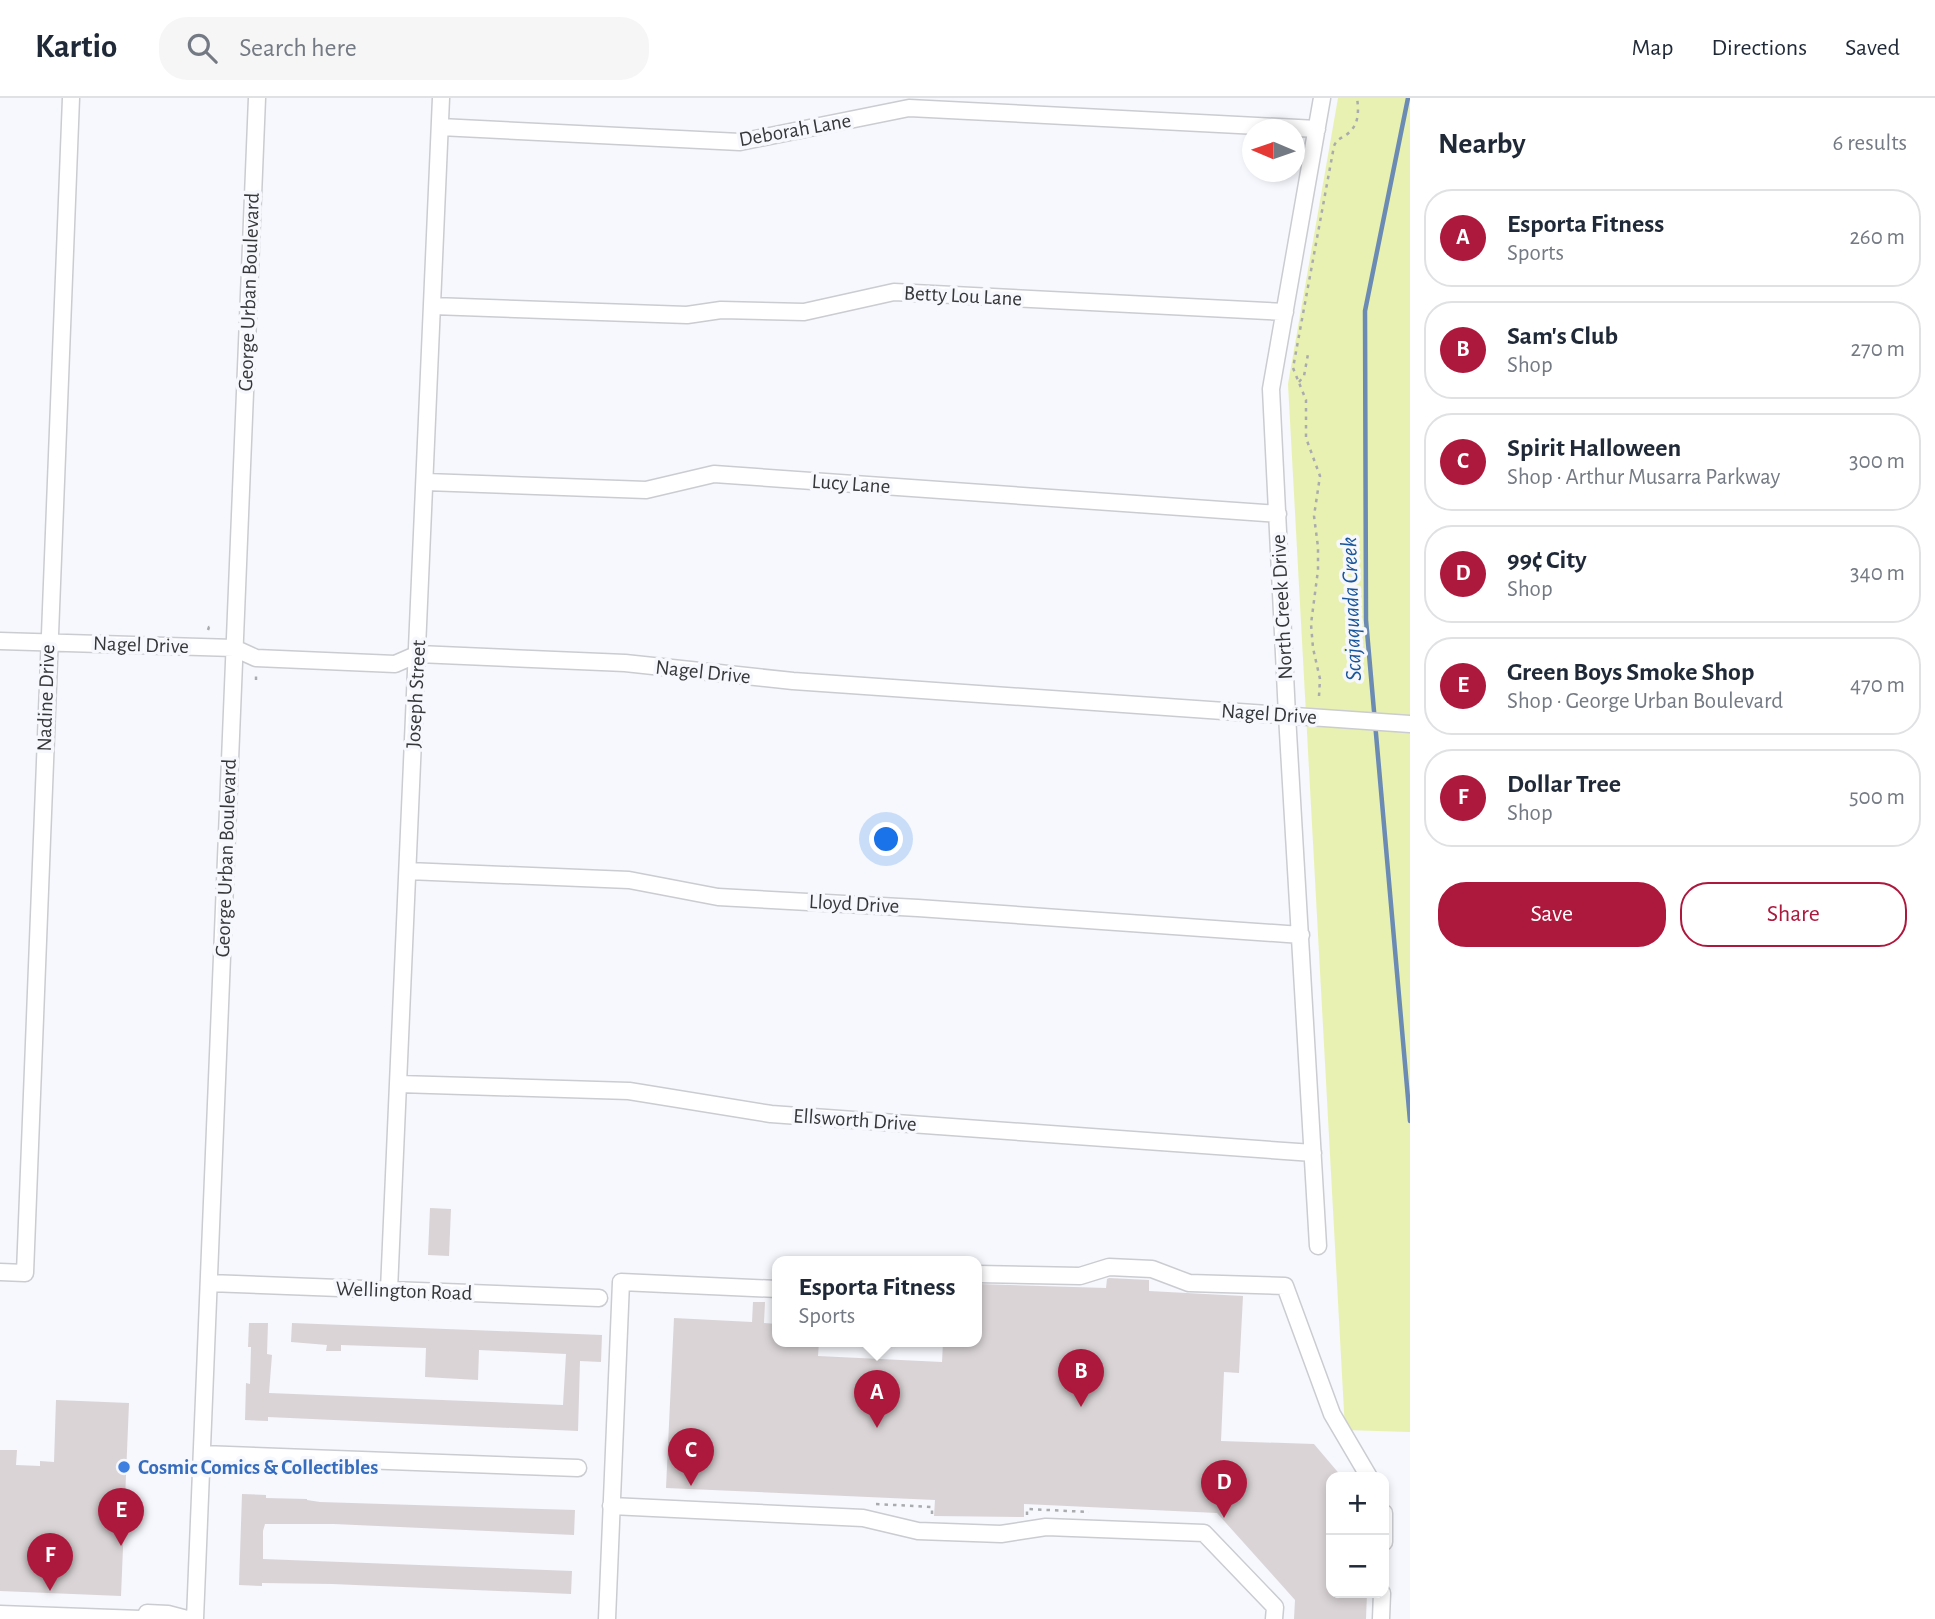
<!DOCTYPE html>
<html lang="en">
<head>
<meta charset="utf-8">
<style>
	body { margin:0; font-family:"Alegreya Sans",sans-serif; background:#f6f6f7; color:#1f2937 }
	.controls { position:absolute; right:21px; bottom:21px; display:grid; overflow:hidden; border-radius:14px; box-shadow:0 4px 10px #0003 }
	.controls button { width:63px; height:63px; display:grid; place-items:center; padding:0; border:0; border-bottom:2px solid #e0e1e3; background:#fff; color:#1f2937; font:35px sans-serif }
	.compass { position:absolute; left:1242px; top:21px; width:63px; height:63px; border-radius:50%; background:#fff; box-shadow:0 4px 10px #0003; rotate:272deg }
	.you { position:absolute; left:887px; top:742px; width:24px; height:24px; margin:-18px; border:5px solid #fff; border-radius:50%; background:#1a73e8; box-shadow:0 0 0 10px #1a73e833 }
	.badge { display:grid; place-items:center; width:46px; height:46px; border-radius:50%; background:#ad183d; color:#fff; font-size:23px; font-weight:700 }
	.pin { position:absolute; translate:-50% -58px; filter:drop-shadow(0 2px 4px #0008) }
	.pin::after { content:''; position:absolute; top:37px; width:24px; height:21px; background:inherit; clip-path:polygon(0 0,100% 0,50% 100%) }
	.popup { position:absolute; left:772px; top:1158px; width:210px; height:91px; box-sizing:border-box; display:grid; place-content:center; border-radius:14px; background:#fff; filter:drop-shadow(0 2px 5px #0005); font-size:23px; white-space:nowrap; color:#747a83 }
	.popup b { font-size:26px; color:#1f2937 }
	.popup::after { content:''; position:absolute; left:50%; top:100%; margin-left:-14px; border:14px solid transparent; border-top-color:#fff }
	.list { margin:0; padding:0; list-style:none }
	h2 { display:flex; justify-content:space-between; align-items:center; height:91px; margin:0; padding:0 28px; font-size:30px }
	h2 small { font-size:23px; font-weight:400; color:#747a83 }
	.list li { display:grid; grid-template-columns:46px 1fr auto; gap:21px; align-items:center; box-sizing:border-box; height:98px; margin:0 14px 14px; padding:0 14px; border:2px solid #e0e1e3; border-radius:28px }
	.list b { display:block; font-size:26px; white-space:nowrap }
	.list p { margin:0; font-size:23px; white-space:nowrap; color:#747a83 }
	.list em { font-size:23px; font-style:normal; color:#747a83 }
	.actions { display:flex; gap:14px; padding:21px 28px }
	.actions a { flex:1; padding:16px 0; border:2px solid #ad183d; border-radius:28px; text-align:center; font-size:24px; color:#ad183d }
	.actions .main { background:#ad183d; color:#fff }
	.icon { flex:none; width:38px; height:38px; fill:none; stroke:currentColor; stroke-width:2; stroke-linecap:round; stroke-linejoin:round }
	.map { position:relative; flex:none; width:1410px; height:1521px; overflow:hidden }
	header { display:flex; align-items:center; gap:42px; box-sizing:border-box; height:98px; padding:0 35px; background:#fff; border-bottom:2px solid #e0e1e3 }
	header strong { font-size:33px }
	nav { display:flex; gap:38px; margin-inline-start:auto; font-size:24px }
	.search { width:490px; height:63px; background:#f6f6f7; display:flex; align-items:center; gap:18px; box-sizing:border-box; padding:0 24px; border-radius:28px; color:#747a83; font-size:26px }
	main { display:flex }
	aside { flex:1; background:#fff }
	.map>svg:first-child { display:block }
	.green { fill:#e8f1b1 }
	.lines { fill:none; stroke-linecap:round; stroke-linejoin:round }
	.stream { stroke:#6b8bb4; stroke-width:4.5 }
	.building { fill:#dad4d6 }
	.minor-casing { stroke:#cbccd1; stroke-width:19 }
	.path { stroke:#a9abae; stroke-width:2.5; stroke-dasharray:3.5 5; stroke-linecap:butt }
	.minor { stroke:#fff; stroke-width:16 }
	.shop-dot { fill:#3f7fe0; stroke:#f6f8fd; stroke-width:2.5 }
	.labels { text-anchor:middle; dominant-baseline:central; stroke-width:7; stroke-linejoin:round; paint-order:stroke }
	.street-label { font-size:21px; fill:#363739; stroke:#f6f8fd }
	.shop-label { font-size:21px; font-weight:bold; fill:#366cbe; stroke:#f6f8fd; text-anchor:start }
	.water-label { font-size:23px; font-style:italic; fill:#195599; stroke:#f6f8fd }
</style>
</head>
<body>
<header>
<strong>Kartio</strong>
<div class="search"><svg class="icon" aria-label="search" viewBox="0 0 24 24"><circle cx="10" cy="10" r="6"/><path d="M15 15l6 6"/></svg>Search here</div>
<nav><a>Map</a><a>Directions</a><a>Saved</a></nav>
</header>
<main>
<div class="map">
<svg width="1410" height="1521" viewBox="0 0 1410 1521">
	<rect width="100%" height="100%" fill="#f6f8fd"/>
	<path class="green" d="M1338,0H1410V1334L1345,1332L1288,286Z"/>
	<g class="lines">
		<path class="stream" d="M1408,0L1365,213L1366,522L1410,1023"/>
	</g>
	<path class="building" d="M430,1110L451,1111L449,1158L428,1157Z
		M1109,1180L1149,1182V1193L1243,1198L1239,1275L1224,1274L1221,1343L1314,1346L1342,1379H1331V1495H1367L1366,1521H1294L1295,1502L1217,1415L1024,1406V1419L934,1418L935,1402L666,1390L674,1220L752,1224L753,1204H765L764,1225L777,1226V1244H819L818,1258L942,1264L943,1244H977V1186L1106,1190L1107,1181Z
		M249,1225H268L267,1256L272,1257L269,1295L563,1307L566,1256L479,1252L478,1282L425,1279L426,1250L341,1247V1253H326L327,1247L291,1244L292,1225L602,1237L601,1264L580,1263L578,1333L268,1319V1323L245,1322L246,1285L250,1286L251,1249H248Z
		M56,1302L129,1305L121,1498L0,1493V1352H17L16,1367L40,1368V1363L54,1364Z
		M242,1396L266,1397V1400L307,1401V1402L320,1404L575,1412L574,1437L334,1426H265L263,1433V1461L572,1473L571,1496L332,1486L262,1485V1488L239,1487Z"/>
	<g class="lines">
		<defs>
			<path id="minor" d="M440,29L740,44L909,10L1317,31
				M433,208L687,217L721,212L804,214L894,194L1285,214
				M426,384L646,392L714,376L1278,416
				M0,543L234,550L256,560L395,566L418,556L625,565L793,583L1410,626
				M408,773L629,782L718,799L918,810L1301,837
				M399,986L629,993L771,1016L1313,1055
				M1318,1148L1287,617L1271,291L1322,0
				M0,1174L25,1175L71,0
				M977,1176L1080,1178L1109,1169L1152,1171L1189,1185L1285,1188L1332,1316L1369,1379
				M209,1185L599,1200
				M389,1192L441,0
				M202,1356L578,1370
				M611,1408L863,1420L918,1433L1001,1436L1046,1429L1204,1435L1275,1509L1274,1521
				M1384,1415V1444
				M0,1516L141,1521
				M147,1521V1515L168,1516L187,1521
				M195,1521L257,0
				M607,1521L621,1184L777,1191
				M1381,1521L1382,1495"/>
		</defs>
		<use href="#minor" class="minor-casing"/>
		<path class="path" d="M1299,284L1304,278L1308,256
			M208,532L209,529H213
			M256,582V578
			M1319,598L1320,581L1313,550L1311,526L1318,472V449L1314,418L1320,378L1306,340V302L1293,270L1334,48C1337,41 1340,41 1346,37C1359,28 1359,14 1357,0
			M876,1406L932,1409V1419
			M1027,1417V1411L1089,1414"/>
		<use href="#minor" class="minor"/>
	</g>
	<circle class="shop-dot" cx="124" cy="1369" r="7"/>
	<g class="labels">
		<g class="street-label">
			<text transform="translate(795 32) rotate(-10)">Deborah Lane</text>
			<text transform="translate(249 194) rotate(-88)">George Urban Boulevard</text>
			<text transform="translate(963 198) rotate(3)">Betty Lou Lane</text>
			<text transform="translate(851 386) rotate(4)">Lucy Lane</text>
			<text transform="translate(1282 509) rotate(-93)">North Creek Drive</text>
			<text transform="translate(141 547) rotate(2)">Nagel Drive</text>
			<text transform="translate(703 574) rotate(6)">Nagel Drive</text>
			<text transform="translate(416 596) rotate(-87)">Joseph Street</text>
			<text transform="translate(46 600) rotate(-88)">Nadine Drive</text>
			<text transform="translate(1269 616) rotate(4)">Nagel Drive</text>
			<text transform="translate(226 760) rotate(-88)">George Urban Boulevard</text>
			<text transform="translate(854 806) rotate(3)">Lloyd Drive</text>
			<text transform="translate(855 1022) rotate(4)">Ellsworth Drive</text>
			<text transform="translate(404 1193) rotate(2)">Wellington Road</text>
		</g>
		<g class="shop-label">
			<text x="138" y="1369">Cosmic Comics &amp; Collectibles</text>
		</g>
		<g class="water-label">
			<text transform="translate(1352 511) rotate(-92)">Scajaquada Creek</text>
		</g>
	</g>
</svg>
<div class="controls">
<button>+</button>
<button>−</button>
</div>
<svg class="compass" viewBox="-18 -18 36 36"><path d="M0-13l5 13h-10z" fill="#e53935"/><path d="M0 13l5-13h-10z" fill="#747a83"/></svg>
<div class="you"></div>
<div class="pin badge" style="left:877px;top:1330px">A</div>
<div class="popup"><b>Esporta Fitness</b>Sports</div>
<div class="pin badge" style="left:1081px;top:1309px">B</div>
<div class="pin badge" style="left:691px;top:1388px">C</div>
<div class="pin badge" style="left:1224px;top:1420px">D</div>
<div class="pin badge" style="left:121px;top:1448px">E</div>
<div class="pin badge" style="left:50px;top:1493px">F</div>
</div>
<aside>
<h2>Nearby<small>6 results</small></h2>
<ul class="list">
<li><span class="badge">A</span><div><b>Esporta Fitness</b><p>Sports</p></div><em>260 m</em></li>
<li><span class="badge">B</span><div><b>Sam's Club</b><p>Shop</p></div><em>270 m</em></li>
<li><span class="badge">C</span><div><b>Spirit Halloween</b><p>Shop · Arthur Musarra Parkway</p></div><em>300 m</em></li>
<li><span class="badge">D</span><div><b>99¢ City</b><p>Shop</p></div><em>340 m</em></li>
<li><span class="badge">E</span><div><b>Green Boys Smoke Shop</b><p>Shop · George Urban Boulevard</p></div><em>470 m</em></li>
<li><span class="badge">F</span><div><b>Dollar Tree</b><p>Shop</p></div><em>500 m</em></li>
</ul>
<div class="actions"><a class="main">Save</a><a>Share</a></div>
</aside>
</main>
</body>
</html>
